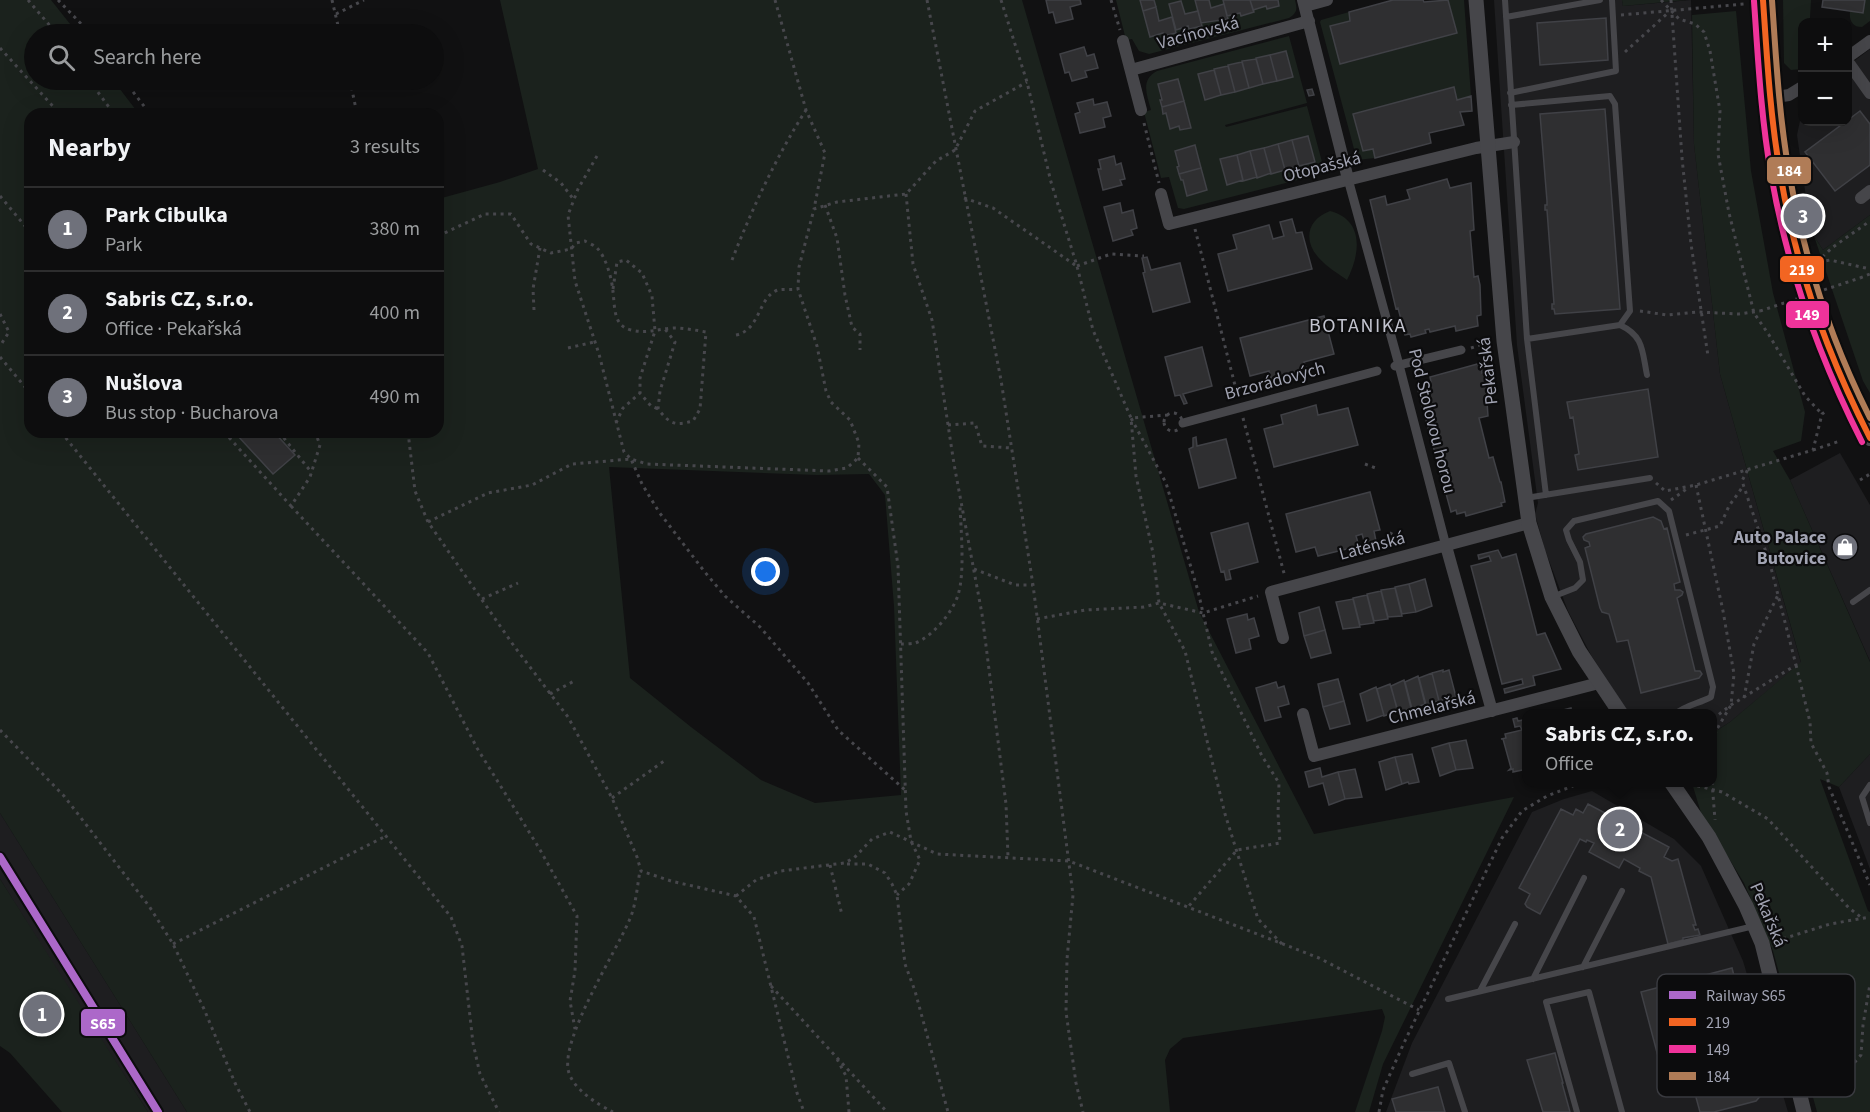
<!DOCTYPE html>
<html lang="en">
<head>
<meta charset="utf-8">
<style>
	body { margin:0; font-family:"Source Sans 3",sans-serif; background:#161617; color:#f1f3f6 }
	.controls { position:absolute; right:18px; top:18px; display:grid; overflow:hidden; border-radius:12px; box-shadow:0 6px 24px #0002 }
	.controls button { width:54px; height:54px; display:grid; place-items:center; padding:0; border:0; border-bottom:2px solid #2d2d2e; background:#0d0d0e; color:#f1f3f6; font:30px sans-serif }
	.you { position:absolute; left:766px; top:572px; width:21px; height:21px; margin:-15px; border:4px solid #fff; border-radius:50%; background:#1a73e8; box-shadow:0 0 0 9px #1a73e833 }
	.badge { display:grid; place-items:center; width:39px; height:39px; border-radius:50%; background:#6f717b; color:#fff; font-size:20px; font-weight:700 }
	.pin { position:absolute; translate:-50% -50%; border:3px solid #fff; box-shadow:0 2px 6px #0006 }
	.popup { position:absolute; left:1522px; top:709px; width:195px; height:78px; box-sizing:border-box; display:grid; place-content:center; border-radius:12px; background:#0d0d0e; filter:drop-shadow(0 2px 4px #0005); font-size:20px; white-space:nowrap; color:#9a9c9e }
	.popup b { font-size:22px; color:#f1f3f6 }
	.popup::after { content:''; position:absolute; left:50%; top:100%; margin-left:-12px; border:12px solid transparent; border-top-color:#0d0d0e }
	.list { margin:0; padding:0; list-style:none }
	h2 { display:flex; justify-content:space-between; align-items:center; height:78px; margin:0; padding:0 24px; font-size:26px }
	h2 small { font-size:20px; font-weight:400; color:#9a9c9e }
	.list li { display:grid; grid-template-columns:39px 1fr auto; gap:18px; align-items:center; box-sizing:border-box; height:84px; padding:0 24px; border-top:2px solid #2d2d2e }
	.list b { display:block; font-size:22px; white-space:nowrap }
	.list p { margin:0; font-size:20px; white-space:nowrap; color:#9a9c9e }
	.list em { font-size:20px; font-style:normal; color:#9a9c9e }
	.icon { flex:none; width:33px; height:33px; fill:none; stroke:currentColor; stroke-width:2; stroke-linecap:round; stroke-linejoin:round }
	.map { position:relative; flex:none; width:1870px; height:1112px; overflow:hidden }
	.search { position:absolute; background:#0d0d0e; box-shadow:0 6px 24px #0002; left:24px; top:24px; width:420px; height:66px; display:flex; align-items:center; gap:15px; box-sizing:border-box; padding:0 21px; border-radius:33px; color:#9a9c9e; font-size:22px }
	.panel { position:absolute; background:#0d0d0e; box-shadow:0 6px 24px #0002; left:24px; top:108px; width:420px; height:330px; border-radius:18px }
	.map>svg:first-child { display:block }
	.built { fill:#1e1e20 }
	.green { fill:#1b221d; fill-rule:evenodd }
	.building { fill:#2f2f31; stroke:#404146; stroke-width:1.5 }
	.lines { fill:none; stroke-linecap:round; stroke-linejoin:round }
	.path { stroke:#47474c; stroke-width:3; stroke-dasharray:3 4.5; stroke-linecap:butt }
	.service { stroke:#46464a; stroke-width:6 }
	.pedestrian { stroke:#46464a; stroke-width:9 }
	.minor { stroke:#46464a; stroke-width:12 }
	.tertiary { stroke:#46464a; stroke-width:15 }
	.secondary { stroke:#4a4a4e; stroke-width:16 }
	.path-bridge { stroke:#47474c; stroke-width:3; stroke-dasharray:3 4.5; stroke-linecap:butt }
	.bus-1-casing { stroke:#0c0c0d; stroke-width:10 }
	.bus-2-casing { stroke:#0c0c0d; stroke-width:10 }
	.bus-3-casing { stroke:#0c0c0d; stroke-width:10 }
	.bus-1 { stroke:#f26522; stroke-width:6 }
	.bus-2 { stroke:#ef339a; stroke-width:6 }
	.bus-3 { stroke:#b07c57; stroke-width:6 }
	.rail-1-casing { stroke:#0c0c0d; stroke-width:12 }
	.rail-1 { stroke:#ac68c9; stroke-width:8 }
	.labels { text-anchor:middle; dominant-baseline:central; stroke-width:4.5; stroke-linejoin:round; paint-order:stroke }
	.street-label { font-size:18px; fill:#a2a4b3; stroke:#0c0c0d }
	.poi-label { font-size:18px; font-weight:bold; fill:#a2a4b3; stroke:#0c0c0d; text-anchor:end }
	.neighbourhood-label { font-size:20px; letter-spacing:1.5px; fill:#c3c4cf; stroke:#0c0c0d }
	.key { fill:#0c0c0d; stroke:#393a3f; stroke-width:1.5 }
	.key-label { font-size:16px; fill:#a2a4b3 }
	.line-badge { stroke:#0c0c0d; stroke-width:2 }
	.badge-label { font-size:16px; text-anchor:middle; font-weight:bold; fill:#fff }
</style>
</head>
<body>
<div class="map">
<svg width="1870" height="1112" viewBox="0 0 1870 1112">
	<rect width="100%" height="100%" fill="#111112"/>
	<path class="built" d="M1494,0H1622L1623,6L1691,0L1694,144L1720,374L1801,663L1730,722L1713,733V714L1629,713L1591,655L1568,611L1545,550L1535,514L1538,503L1517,345Z
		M1870,49V215L1823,250L1814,236L1808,211L1797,135L1801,116L1802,113V122H1848V72L1851,70L1853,62Z
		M1840,453L1870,505V661L1790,480Z
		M1870,754V869L1839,787Z
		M1592,791L1674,839L1701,866L1743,961L1788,1112H1386L1412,1043L1532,812L1564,799Z
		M0,813L187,1112H148L64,982L0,879Z"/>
	<path class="green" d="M0,0H51L78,34H34V80H113L139,114H30V432H240L237,435L273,474L294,455L274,432H438V199L500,182L538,169L500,0H1022L1199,612L1314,834L1514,797L1383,1064L1369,1112H1355L1382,1031L1385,1017L1382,1009L1183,1038L1170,1049L1165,1060L1170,1112H187L0,813ZM609,467L817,475L869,474L885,495L894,606L901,795L815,803L761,780L691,727L630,678Z
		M1116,0H1295C1297,8 1298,13 1289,18L1149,54L1139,51L1132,39L1126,40Z
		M1448,0H1464L1471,96L1457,100L1454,88L1353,114L1363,151L1373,149L1375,158L1357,160L1320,22L1321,20L1349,12L1350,21L1330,26L1347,63L1457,33Z
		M1622,0H1686L1623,6Z
		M1783,0H1811L1810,18L1814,22H1802V69L1791,70L1784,63Z
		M1865,0H1870V21L1862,27C1852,27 1849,20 1850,11L1863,12Z
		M1736,11L1751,171L1773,293L1805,412L1801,441L1773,451L1790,480L1870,662V754L1839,787L1820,779L1868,911L1870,912V1112H1817L1773,951L1744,883L1701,813L1692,783L1713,782V733L1730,722L1801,662L1720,374L1694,144L1692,15Z
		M1289,36L1307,103L1225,125L1226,127L1307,106L1325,173L1184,209L1178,208L1169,177L1161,178L1144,112L1151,110C1147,95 1140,80 1157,71ZM1286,51L1292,77L1205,99L1198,74ZM1178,79L1190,128L1180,130L1179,126L1170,129L1166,113H1163L1158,84ZM1308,136L1315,162L1227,184L1221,159ZM1195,145L1207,190L1187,195L1183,180H1181L1177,167L1179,166L1175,151Z
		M1330,211C1365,220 1360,255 1347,280C1339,274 1330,269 1324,263C1303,245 1304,221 1330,211Z
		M1870,215V393L1863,381L1814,236L1823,250Z
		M0,879L148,1112H62L10,1053L0,1046Z"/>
	<path class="building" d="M1046,0H1080L1081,4L1070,7L1073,19L1056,23L1053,12L1049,13Z
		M1140,0H1154L1156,7L1143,11Z
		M1195,0H1209L1211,8L1224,4L1228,19L1201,23Z
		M1223,0H1250L1254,12L1241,16L1240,13L1227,16Z
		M1250,0H1278L1279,6L1267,9L1266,6L1253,10Z
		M1393,0H1423L1424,2L1448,0L1457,33L1340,64L1330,26L1350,21L1349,12Z
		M1823,0H1865L1863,13L1822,7Z
		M1181,1L1185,14L1198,11L1202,26L1189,29L1188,26L1176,30L1169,4Z
		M1156,7L1159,21L1172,17L1176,33L1164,36L1163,33L1150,37L1143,11Z
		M1606,18L1608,60L1540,65L1537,23Z
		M1084,47L1087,56L1094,54L1098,68L1085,71L1087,77L1072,81L1069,72L1065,73L1060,54Z
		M1286,51L1293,77L1277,81L1270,55Z
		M1270,55L1277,81L1263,84L1256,58Z
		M1256,59L1263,84L1249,88L1242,61Z
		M1242,62L1249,88L1235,92L1228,65Z
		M1228,66L1235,92L1221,95L1214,69Z
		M1214,70L1221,95L1205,100L1198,74Z
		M1178,79L1184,101L1162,107L1160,100H1162L1158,84Z
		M1454,87L1457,100L1471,96L1472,111L1460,112L1464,125L1429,133L1431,143L1375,158L1373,149L1363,151L1353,114Z
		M1312,89L1314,95L1309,96L1307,90Z
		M1093,99L1094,105L1107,102L1111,116L1103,118L1105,127L1080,133L1075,114L1080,112L1077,103Z
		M1184,101L1191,128L1180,130L1179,126L1170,129L1166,113L1163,114L1162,107Z
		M1605,109L1620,309L1555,314L1554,309H1552V304H1554L1547,210H1545V205H1547V201L1540,114Z
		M1860,111L1870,124V165L1835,191L1805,152Z
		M1308,136L1315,162L1299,166L1292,140Z
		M1292,140L1299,166L1285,170L1278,144Z
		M1278,144L1285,170L1271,174L1264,148Z
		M1195,145L1201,168L1179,174L1177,167L1179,166L1175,151Z
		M1264,148L1271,173L1257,178L1250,151Z
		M1250,151L1257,177L1243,181L1237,155Z
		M1237,155L1243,180L1227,185L1220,159Z
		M1114,156L1116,165L1121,163L1125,179L1120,180L1122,185L1103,190L1098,169H1101L1099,160Z
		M1201,168L1207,190L1187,196L1183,180H1181L1179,174Z
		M1447,179L1450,188L1471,183L1474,230L1470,231L1474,277L1478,276L1480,285L1481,315L1477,316L1478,326L1456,331L1455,326L1430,332L1429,329L1425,330L1426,333L1411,337L1410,334L1405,335L1398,308L1396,309L1370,200L1385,196L1387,205L1410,199L1407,190Z
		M1120,203L1122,213L1133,210L1137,228L1131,230L1133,235L1113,241L1104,207Z
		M1292,219L1296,233L1302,232L1312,269L1228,291L1218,254L1237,249L1233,235L1269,225L1273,239L1284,236L1280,222Z
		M1147,257L1151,270L1180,263L1190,302L1153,312L1143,273L1145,272L1142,258Z
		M1324,316L1334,354L1304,362L1307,371L1272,381L1269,371L1250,376L1240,338Z
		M1202,347L1212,386L1183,394L1187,403L1184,404L1180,395L1175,396L1165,357Z
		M1481,363L1482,373L1488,371L1489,386L1486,387L1488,416L1479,418L1489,458L1493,457L1500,482H1501L1505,502L1501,503L1502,506L1466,516L1465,512L1457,514L1456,510L1451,512L1418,390L1425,388L1424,384L1431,382L1430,377Z
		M1648,389L1658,457L1578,470L1575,455L1579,454L1573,417L1570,418L1567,402Z
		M1316,405L1318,415L1348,408L1358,445L1274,467L1264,429L1283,424L1281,415Z
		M240,432H274L295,455L273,474L237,435Z
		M1196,437L1197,446L1226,439L1236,478L1199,488L1189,449L1193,447V438Z
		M1370,492L1380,530L1374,531L1376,541L1365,544L1362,534L1356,536L1359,546L1318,556L1315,547L1296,552L1286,514Z
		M1653,517L1661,521L1664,529L1667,528L1680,582L1674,584L1675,590H1680L1683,592L1682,595L1677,598L1695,671H1700L1702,674L1699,678L1641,693L1628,640L1617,642L1609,614L1602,612L1600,608L1585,548L1590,546L1589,542L1584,540L1583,537L1586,534Z
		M1248,523L1258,562L1229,570L1231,579L1226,580L1224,571L1221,572L1211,533Z
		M1498,550L1502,558L1516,554L1537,635L1545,633L1561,669L1533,676L1535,685L1505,693L1504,689L1523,684L1522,679L1502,684L1471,566L1491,561L1489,556L1479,559L1478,555Z
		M1425,579L1432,606L1416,612L1409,584Z
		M1409,584L1416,612L1402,614L1395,587Z
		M1395,588L1402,616L1388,617L1381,590Z
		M1381,591L1388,619L1374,621L1367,594Z
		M1367,595L1374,623L1360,625L1353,598Z
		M1353,599L1360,627L1343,629L1336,602Z
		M1319,607L1325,630L1304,636L1299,613Z
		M1247,614L1248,620L1254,618L1259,636L1249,639L1251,649L1236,653L1227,619Z
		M1325,630L1331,653L1311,658L1304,636Z
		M1443,670V672L1449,670L1456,697L1439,701L1432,673Z
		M1432,673L1439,701L1426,705L1419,678Z
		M1418,676L1425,704L1412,709L1405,682Z
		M1338,679L1344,701L1323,707L1318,684Z
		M1404,680L1411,708L1398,713L1391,686Z
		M1276,682L1278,688L1284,686L1289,704L1278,707L1281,717L1265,721L1256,688Z
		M1390,684L1398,711L1384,716L1377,689Z
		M1376,687L1384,715L1367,721L1360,694Z
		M1344,701L1350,724L1330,729L1323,707Z
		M1571,708L1572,714H1559V711Z
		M1517,718L1518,721L1527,719V769L1513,772V769L1509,770L1511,768L1503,739H1501L1506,738L1505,734L1522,730L1520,726L1515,727L1513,719Z
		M1466,740L1473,768L1456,770L1449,743Z
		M1449,743L1456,770L1440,776L1432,748Z
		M1412,754L1419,782L1409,784L1408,782L1402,784L1395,757Z
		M1395,757L1402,784L1386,790L1379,762Z
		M1320,768L1322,777L1338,772L1345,799L1329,805L1323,783L1309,787L1305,772Z
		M1355,769L1362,797L1345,799L1338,772Z
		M1588,804L1669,847L1664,857L1672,861L1678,859L1696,925H1693L1695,930L1698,929L1700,935L1683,938V940L1668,944L1651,877L1639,871L1640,868L1624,859L1619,868L1589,852L1594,843L1587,840L1586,842L1580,839L1540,914L1527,907L1525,904L1530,894L1519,888L1561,809L1573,815L1576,809L1583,813Z
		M1732,968L1743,1011L1746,1010L1754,1030L1758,1054L1755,1055L1764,1092L1756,1101L1714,1112H1700L1691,1079L1712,1073L1711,1067L1664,1079L1641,992Z
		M1555,1053L1563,1083H1562L1570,1112H1543L1527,1060Z
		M1438,1087L1445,1112H1396L1392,1099Z"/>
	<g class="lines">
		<path class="path" d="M28,0L57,34
			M58,0L91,34
			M332,0L340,34
			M775,0L806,110L825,153L814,209
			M927,0L1001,380L1033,585L1073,895L1067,959L1066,1012L1076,1083L1083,1112
			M1001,0L1027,82L1051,182L1077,266L1093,330L1131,418L1136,476L1153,553L1159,603L1185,651L1225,814L1258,919L1282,944
			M1111,0L1120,30
			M1661,0L1679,19L1695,24L1704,32L1710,51L1720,111L1718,154L1729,213L1754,313L1769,335L1805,396L1822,414
			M1671,0L1682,158L1691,244L1708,356
			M336,14L364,0
			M1621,15L1744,4
			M0,48L60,114
			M1625,52L1669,12
			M89,80L114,114
			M124,80L150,114
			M350,80L357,114
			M1144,123L1159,183
			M597,156L578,189L568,215L575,281L599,354L624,452L631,459L647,464L829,471L847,468L858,458L859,443L850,420L831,402L826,391L817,346L798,289L799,267L814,209L837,202L906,194L936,161L955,150L975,111L1027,82
			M543,170L561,183L574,200
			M906,194L913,264L932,320L954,464L982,614L1006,804L1008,857
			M0,196L30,232
			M964,198L993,208L1075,265
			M825,205L837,238L845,295L852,327L860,334V350
			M1195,229L1238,397
			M438,236L485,214H511L531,244L551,253L571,249L576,243L585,241C588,243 594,245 597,248C606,257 612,279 613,292C615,307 613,326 631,330C646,334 658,329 673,328C684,328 695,330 706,332L700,409L693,421C674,426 670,424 658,409L660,391L675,342L665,329
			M732,260C752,209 776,157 806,110
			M1817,262L1833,247L1870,221
			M1819,262L1830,260L1870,269
			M1077,266L1111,254L1144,256
			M1860,278L1870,274
			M613,289L617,262L626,260L642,273L652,296L655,331L640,378V393L651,406L658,409
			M534,310L533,289L540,248
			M1640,311L1667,315L1697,312L1739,314L1760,311
			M0,314L9,332L0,346
			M736,335C761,330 758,296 778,290C784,289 791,290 798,289
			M568,348L594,342
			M1471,348L1480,345
			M0,357L30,393
			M1164 422a9 9 0 1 1 18 0a9 9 0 1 1-18 0Z
			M1168,415L1131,418L1166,483L1198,591L1212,652L1262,756L1279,783L1278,813L1280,843L1237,850L1188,907
			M1243,418L1285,577
			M616,423L623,408L640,393
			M948,425L975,423L982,446L1011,448
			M61,432L451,917L462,946L473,1043L480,1074L499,1112
			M224,432L291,506L310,477L320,445L315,432
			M279,432L312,473
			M408,432L415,491L428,522L514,646L568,717L612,798L637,857L641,871L671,881L736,896L754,917L797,1093L804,1112
			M284,437L295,432
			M1813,450L1840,441
			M858,458L887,487L898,566L906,811L911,841L920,860L909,884L897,895
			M1365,464L1378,469
			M1860,480L1870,474
			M1656,483L1665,491L1696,485L1813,450L1822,414L1825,412
			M1696,485L1723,611L1734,674L1731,705L1717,729L1713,740
			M1671,500L1688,488
			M291,506L428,653L477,748L539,848L577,916L575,971L570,1001L575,1029
			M428,522L488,493L532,485L572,464L631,459L642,484L659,512L704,571L725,596L760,627L808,683L838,730L905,790
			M1686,535L1720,526L1729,506L1744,485
			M1386,541L1394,529
			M974,569L1015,585H1033
			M482,599L518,583
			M1037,619L1085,610L1144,607L1159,603L1203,613L1258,596
			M901,644C905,644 911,644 915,643C931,638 953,612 958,595C965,573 961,531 960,506
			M1796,665L1810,722L1811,743L1827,773L1829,787L1870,885
			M550,694L576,680
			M1744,698L1754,644L1778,595
			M1713,719L1731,705L1796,665L1770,564L1742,481L1748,469
			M0,730L64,796L149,906L173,944L204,1009L235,1083L250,1112
			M1712,782L1715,820
			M1690,784L1722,792L1768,819L1849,908L1862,918
			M612,798L664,761
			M847,864H868L885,873L892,884L897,895L905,964L915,991L948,1112
			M830,865L842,915
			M736,896L756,880L781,871L844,863L854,858L872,839L890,832L937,854L1069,861L1319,958L1419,1010
			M1776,941L1830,924L1870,917
			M173,944L386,836
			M771,986L887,1112
			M837,1059L846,1076L849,1112
			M1813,1093L1839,1080L1861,1055L1863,1025L1870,984
			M613,1112C597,1104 571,1088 568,1069C563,1035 614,955 629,921C636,906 637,887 640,871
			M1379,1112L1383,1090L1403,1045L1502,838L1522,811L1547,796L1583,782"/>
		<path class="service" d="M1505,0L1527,339L1546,495
			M1506,17L1600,0
			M1510,93L1616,71L1612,0
			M1511,105L1610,96L1615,104L1630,311L1620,325
			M1527,339L1620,325C1644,336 1642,351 1647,375
			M1526,498L1650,478
			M1552,597L1575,588L1583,580L1580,562L1569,540L1566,530L1574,521L1658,501L1669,511L1713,687L1711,697C1698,704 1688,704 1675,714
			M1853,602L1870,590
			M1870,785L1862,797L1870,823
			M1583,967L1622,891
			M1533,979L1584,878
			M1480,991L1515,924
			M1448,999L1754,926
			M1412,1074L1449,1063L1465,1112
			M1577,1112L1546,1002L1589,992L1622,1112"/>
		<path class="pedestrian" d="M1348,179L1399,365L1446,546
			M1395,366L1461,350
			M1183,423L1377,371"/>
		<path class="minor" d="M1303,0L1348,179
			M1305,6L1327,0
			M1123,41L1141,110
			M1848,57L1870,41
			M1848,62L1870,93
			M1131,70L1309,21
			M1770,98L1789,95L1802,87
			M1161,194L1169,224L1476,148L1514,142
			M1861,198L1870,191
			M1446,546L1492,711
			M1283,638L1271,592L1529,523
			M1303,714L1314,756L1599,683"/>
		<path class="tertiary" d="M1476,0L1504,341L1529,523L1552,597L1579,651L1621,714
			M1671,782L1709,837L1746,906L1762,943L1804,1112"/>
		<path class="secondary" d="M1763,0C1767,58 1770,116 1780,174C1795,262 1827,358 1870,438"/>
		<path class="path-bridge" d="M1760,311L1860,278"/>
		<defs>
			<path id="bus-1" d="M1763,0C1767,57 1770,115 1780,172C1795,265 1827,354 1870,438"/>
			<path id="bus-2" d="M1754,1C1758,59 1761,117 1771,174C1787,268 1819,357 1862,442"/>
			<path id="bus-3" d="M1772,0C1776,58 1779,115 1789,172C1804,257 1831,341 1870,418"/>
		</defs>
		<use href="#bus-1" class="bus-1-casing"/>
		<use href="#bus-2" class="bus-2-casing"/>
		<use href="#bus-3" class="bus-3-casing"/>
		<use href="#bus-1" class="bus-1"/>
		<use href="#bus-2" class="bus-2"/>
		<use href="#bus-3" class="bus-3"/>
		<defs>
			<path id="rail-1" d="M0,857L158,1112"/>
		</defs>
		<use href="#rail-1" class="rail-1-casing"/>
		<use href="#rail-1" class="rail-1"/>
	</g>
	<defs>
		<symbol id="shop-disc" viewBox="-11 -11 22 22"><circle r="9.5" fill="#6f717b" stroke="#0c0c0d"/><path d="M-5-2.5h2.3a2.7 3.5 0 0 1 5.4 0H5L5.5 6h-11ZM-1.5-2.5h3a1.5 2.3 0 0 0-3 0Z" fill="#fff"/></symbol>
	</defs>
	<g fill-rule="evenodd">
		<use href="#shop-disc" x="1830" y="532" width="30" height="30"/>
	</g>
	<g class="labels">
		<g class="street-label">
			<text transform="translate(1198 33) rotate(-15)">Vacínovská</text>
			<text transform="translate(1322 167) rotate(-14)">Otopašská</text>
			<text transform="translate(1488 371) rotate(-97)">Pekařská</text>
			<text transform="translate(1275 381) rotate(-15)">Brzorádových</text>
			<text transform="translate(1432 421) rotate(76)">Pod Stolovou horou</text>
			<text transform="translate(1372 546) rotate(-15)">Laténská</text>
			<text transform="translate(1432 708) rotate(-14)">Chmelařská</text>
			<text transform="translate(1768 915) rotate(67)">Pekařská</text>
		</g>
		<g class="poi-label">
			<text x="1826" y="537">Auto Palace<tspan x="1826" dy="21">Butovice</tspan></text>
		</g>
		<g class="neighbourhood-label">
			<text x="1358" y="326">BOTANIKA</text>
		</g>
	</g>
	<rect x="1657" y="974" width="198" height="123" rx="9" class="key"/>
	<rect x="1669" y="991" width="27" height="8" fill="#ac68c9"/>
	<rect x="1669" y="1018" width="27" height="8" fill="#f26522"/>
	<rect x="1669" y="1045" width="27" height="8" fill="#ef339a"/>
	<rect x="1669" y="1072" width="27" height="8" fill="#b07c57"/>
	<g class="key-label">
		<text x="1706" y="1001">Railway S65</text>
		<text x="1706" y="1028">219</text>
		<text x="1706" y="1055">149</text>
		<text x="1706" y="1082">184</text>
	</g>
	<g class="line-badge">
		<rect x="1766" y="156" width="46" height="29" rx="6" fill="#b07c57"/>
		<rect x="1779" y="255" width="46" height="28" rx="6" fill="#f26522"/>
		<rect x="1785" y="300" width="45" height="29" rx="6" fill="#ef339a"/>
		<rect x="80" y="1008" width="46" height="29" rx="6" fill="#ac68c9"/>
	</g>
	<g class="badge-label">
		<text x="1789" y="176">184</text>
		<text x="1802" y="275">219</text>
		<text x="1807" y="320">149</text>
		<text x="103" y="1029">S65</text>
	</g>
</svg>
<div class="controls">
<button>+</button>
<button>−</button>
</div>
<div class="you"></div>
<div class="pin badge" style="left:42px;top:1014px">1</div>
<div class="pin badge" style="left:1620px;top:829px">2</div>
<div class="popup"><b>Sabris CZ, s.r.o.</b>Office</div>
<div class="pin badge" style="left:1803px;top:216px">3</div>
<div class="search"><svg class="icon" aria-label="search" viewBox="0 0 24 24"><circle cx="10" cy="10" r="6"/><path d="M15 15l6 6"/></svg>Search here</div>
<section class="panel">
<h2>Nearby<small>3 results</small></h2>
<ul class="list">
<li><span class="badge">1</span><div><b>Park Cibulka</b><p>Park</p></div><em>380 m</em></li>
<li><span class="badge">2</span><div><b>Sabris CZ, s.r.o.</b><p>Office · Pekařská</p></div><em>400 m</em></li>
<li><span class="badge">3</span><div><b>Nušlova</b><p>Bus stop · Bucharova</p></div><em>490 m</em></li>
</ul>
</section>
</div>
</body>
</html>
